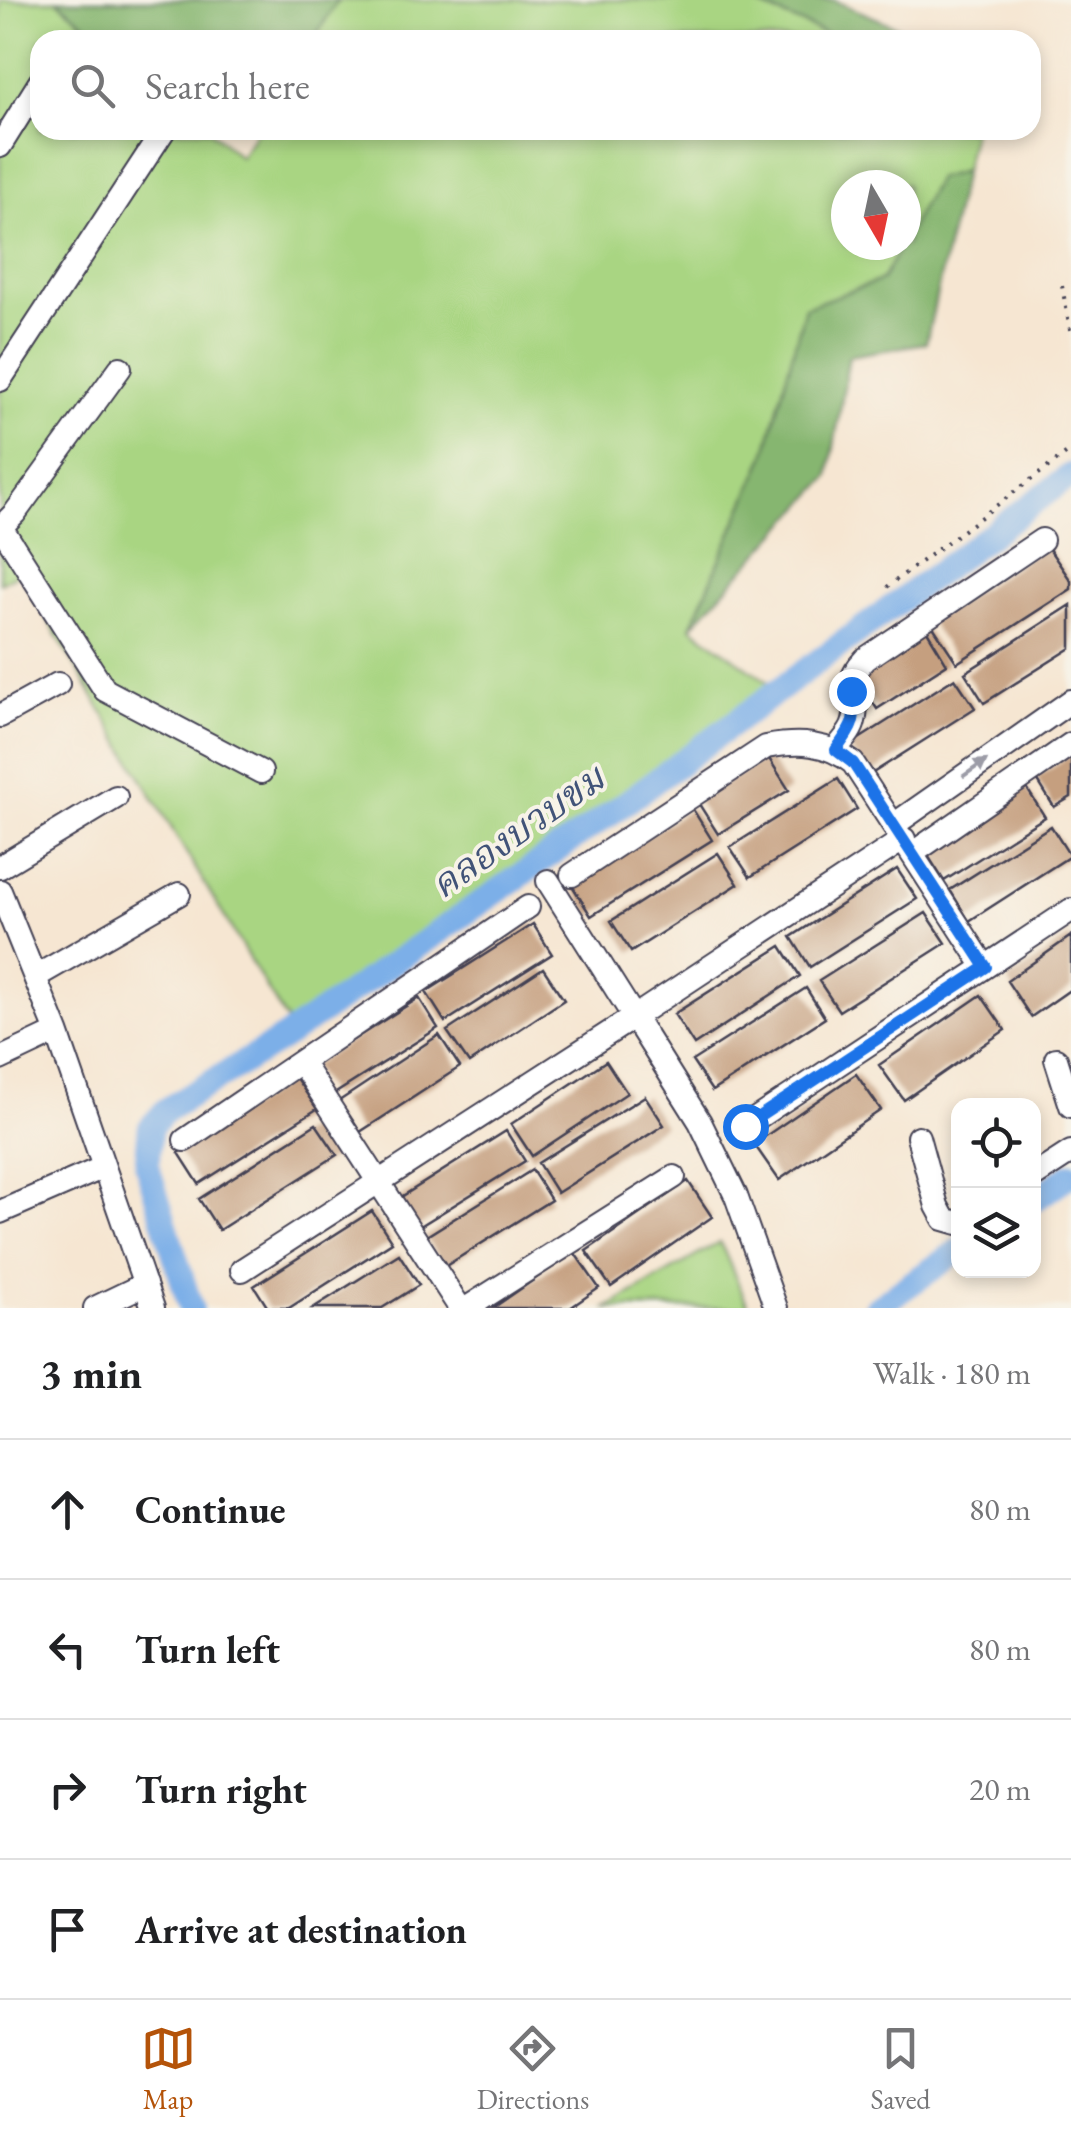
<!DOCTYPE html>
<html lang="en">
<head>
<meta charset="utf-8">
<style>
	body { margin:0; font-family:"EB Garamond","Noto Serif Thai",serif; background:#f6f6f6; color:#202124 }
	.controls { position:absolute; right:30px; bottom:30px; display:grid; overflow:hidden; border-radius:20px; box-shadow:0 5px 15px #0003 }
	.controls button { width:90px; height:90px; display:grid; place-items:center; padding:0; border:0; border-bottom:2px solid #e0e0e0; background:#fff; color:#202124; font:50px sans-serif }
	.compass { position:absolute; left:831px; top:170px; width:90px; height:90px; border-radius:50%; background:#fff; box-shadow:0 5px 15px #0003; rotate:171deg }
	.stop { position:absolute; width:30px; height:30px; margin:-22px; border:8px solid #1a73e8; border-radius:50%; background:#fff }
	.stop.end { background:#1a73e8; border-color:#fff; box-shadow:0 2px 10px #0008 }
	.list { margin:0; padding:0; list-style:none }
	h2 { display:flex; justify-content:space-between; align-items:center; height:130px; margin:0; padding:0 40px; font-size:42px }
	h2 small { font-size:32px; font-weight:400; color:#757577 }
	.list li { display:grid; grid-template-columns:65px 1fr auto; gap:30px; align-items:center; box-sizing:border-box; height:140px; padding:0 40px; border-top:2px solid #e0e0e0 }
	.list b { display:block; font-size:38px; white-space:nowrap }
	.list em { font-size:32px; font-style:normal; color:#757577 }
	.icon { flex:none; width:55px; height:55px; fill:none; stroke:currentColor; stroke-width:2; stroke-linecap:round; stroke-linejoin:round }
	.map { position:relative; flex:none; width:1071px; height:1308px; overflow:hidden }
	.search { position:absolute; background:#fff; box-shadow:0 5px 15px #0003; left:30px; right:30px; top:30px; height:110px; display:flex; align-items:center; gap:25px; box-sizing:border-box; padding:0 35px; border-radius:30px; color:#757577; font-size:38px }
	.sheet { height:690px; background:#fff }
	nav { display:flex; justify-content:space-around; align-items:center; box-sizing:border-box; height:140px; border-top:2px solid #e0e0e0; background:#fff; font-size:28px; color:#757577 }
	nav a { display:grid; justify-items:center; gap:5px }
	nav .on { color:#b45309 }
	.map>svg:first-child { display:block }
	.green { fill:#a9d582; stroke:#667c5e; stroke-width:2.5 }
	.forest { fill:#86b670; stroke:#546c56; stroke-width:2.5 }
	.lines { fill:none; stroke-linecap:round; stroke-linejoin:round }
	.canal { stroke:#7bafe8; stroke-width:25 }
	.building { fill:#c59f7f }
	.street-casing { stroke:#423f52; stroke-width:26 }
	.path { stroke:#423f52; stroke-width:4; stroke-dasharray:2.5 8; stroke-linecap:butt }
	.street { stroke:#fff; stroke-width:22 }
	.oneway { fill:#9c9ca7 }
	.route { stroke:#1a73e8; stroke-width:12 }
	.labels { text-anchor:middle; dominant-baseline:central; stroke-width:8; stroke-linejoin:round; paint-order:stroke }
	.water-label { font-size:38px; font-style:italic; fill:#415378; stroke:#f7f3e8 }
</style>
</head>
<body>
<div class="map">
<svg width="1071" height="1308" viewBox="0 0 1071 1308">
	<rect width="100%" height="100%" fill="#f7f3e8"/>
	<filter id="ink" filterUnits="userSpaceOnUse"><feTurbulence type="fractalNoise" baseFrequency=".01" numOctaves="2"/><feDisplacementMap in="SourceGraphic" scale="20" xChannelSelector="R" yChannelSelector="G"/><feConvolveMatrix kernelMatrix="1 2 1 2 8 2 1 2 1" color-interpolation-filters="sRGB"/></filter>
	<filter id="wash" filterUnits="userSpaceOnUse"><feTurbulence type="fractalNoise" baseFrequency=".0048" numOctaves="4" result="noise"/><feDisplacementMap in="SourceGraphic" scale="40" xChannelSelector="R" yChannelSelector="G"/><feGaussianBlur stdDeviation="2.25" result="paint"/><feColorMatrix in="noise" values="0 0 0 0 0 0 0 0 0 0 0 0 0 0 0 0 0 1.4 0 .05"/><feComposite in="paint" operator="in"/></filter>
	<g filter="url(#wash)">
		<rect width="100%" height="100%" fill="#f6e6d2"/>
		<path class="green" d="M0,0H57L104,40H40V130H209L240,157L257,130H973L964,171L937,179L906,236V185H846V245H901L882,280L805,308L765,456L691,627L772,685L291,1029L20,573L0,583Z
			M338,0H747L840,40H313Z
			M720,1242L749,1308H607Z"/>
		<path class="forest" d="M57,0H338L313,40H104Z
			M747,0H833L929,40H840Z
			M964,171L926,343L849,356L829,477L691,627L765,456L805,307L882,280L901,245H906V236L937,178Z"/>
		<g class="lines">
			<path class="canal" d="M1034,1200L1071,1174
				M191,1308L147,1165L150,1128L166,1110L284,1038L620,807L1071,475
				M876,1308L958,1251"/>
		</g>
		<g id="blocks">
			<path class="building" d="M1047,546L1071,581V589L957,663L930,622Z
				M1071,605V648L984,703L965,673Z
				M927,631L947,664L877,709L856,676Z
				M955,678L975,708L868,776L848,746Z
				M1071,755V797L1054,807L1036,778Z
				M768,757L789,790L718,834L697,801Z
				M838,779L857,809L750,877L730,847Z
				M1026,787L1045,817L944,881L925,851Z
				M692,808L712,840L591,916L571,884Z
				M1051,826L1070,856L969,921L950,890Z
				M718,853L738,884L631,952L611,921Z
				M897,869L917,899L810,967L791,937Z
				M926,913L946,943L839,1011L819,981Z
				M533,924L552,954L445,1022L426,992Z
				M1071,936V989L1031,1017L1007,981Z
				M781,946L800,976L694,1045L674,1014Z
				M543,968L564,1000L469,1063L447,1031Z
				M806,988L825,1018L712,1091L692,1061Z
				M981,995L1005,1030L904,1100L879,1065Z
				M419,998L438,1028L331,1096L312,1066Z
				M439,1035L460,1067L360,1132L339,1101Z
				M606,1061L627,1093L532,1156L511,1124Z
				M856,1074L881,1110L779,1180L754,1144Z
				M296,1078L317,1109L199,1184L179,1153Z
				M645,1096L664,1125L557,1193L538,1163Z
				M316,1124L337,1155L219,1230L199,1199Z
				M506,1131L525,1161L417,1228L398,1199Z
				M532,1170L551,1200L444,1267L425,1237Z
				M688,1181L712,1217L611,1287L586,1251Z
				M372,1211L392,1242L289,1308H268L254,1286Z
				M574,1252L599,1288L570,1308H493Z
				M399,1254L419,1285L382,1308H313Z"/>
		</g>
	</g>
	<g filter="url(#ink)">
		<use href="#blocks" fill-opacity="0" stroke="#423f52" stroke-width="2.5"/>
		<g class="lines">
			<defs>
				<path id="street" d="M0,146L40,82
					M0,380L164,130
					M1,527L105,690L261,772
					M0,528L15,513L120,368
					M0,716L58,684
					M836,749C842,741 852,732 854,721C862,692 837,689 865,659L1042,540
					M895,824L1071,701
					M913,853L1071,744
					M0,867L116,797
					M572,875L766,747C799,741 826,742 853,763L985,967
					M0,891L57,1032L0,1059
					M35,977L179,894
					M57,1032L153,1308
					M1056,1059L1071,1106
					M301,1062L460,1308
					M745,1126L1071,910
					M918,1137L937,1206L944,1219L958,1223
					M185,1140L528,907
					M1034,1176L1071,1152
					M0,1212L104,1167
					M242,1270L634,1017L548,881
					M95,1308L145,1284
					M467,1308L674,1177
					M776,1308L736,1196L700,1122L634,1017L904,839"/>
			</defs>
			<use href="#street" class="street-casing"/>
			<path class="path" d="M1062,286L1071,335
				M887,587L1071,450"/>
			<use href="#street" class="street"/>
		</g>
		<defs><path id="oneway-solid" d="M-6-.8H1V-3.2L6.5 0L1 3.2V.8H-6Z" transform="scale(2.5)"/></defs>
		<use class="oneway" href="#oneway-solid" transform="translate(975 768) rotate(-35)"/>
	</g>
	<g class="lines" filter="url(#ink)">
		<path class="route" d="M745,1126L986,967L853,763L836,750C853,726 858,720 851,691"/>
	</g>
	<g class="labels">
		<g class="water-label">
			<text transform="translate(517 831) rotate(-35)">คลองบวบขม</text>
		</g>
	</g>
</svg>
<div class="controls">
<button><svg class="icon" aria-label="locate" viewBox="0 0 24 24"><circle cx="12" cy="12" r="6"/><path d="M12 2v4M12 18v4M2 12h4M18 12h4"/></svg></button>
<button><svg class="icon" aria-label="layers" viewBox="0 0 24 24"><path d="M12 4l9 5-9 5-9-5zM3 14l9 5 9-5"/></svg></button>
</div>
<svg class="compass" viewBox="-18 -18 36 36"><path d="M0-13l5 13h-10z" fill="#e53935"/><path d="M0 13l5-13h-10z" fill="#757577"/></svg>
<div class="stop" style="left:745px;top:1126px"></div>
<div class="stop end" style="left:851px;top:691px"></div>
<div class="search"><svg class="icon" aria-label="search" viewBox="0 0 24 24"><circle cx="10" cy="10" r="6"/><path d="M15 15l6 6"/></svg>Search here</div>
</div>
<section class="sheet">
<h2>3 min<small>Walk · 180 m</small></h2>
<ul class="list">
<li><svg class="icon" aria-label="ahead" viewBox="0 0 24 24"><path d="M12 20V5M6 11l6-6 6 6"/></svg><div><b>Continue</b></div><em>80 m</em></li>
<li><svg class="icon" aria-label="left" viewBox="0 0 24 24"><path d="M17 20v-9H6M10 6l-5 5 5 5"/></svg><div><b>Turn left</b></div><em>80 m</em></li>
<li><svg class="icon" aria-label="right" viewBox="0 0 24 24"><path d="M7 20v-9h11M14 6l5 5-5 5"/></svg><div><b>Turn right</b></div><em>20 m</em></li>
<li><svg class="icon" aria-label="arrive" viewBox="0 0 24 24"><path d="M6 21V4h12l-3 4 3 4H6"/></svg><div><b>Arrive at destination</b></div></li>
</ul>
</section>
<nav>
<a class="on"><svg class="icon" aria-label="map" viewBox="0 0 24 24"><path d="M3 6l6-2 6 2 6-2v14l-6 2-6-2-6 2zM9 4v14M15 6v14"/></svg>Map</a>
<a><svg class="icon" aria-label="directions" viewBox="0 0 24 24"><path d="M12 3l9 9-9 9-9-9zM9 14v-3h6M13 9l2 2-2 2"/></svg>Directions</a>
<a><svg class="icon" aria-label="saved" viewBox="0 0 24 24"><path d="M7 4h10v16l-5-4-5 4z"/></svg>Saved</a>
</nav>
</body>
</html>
